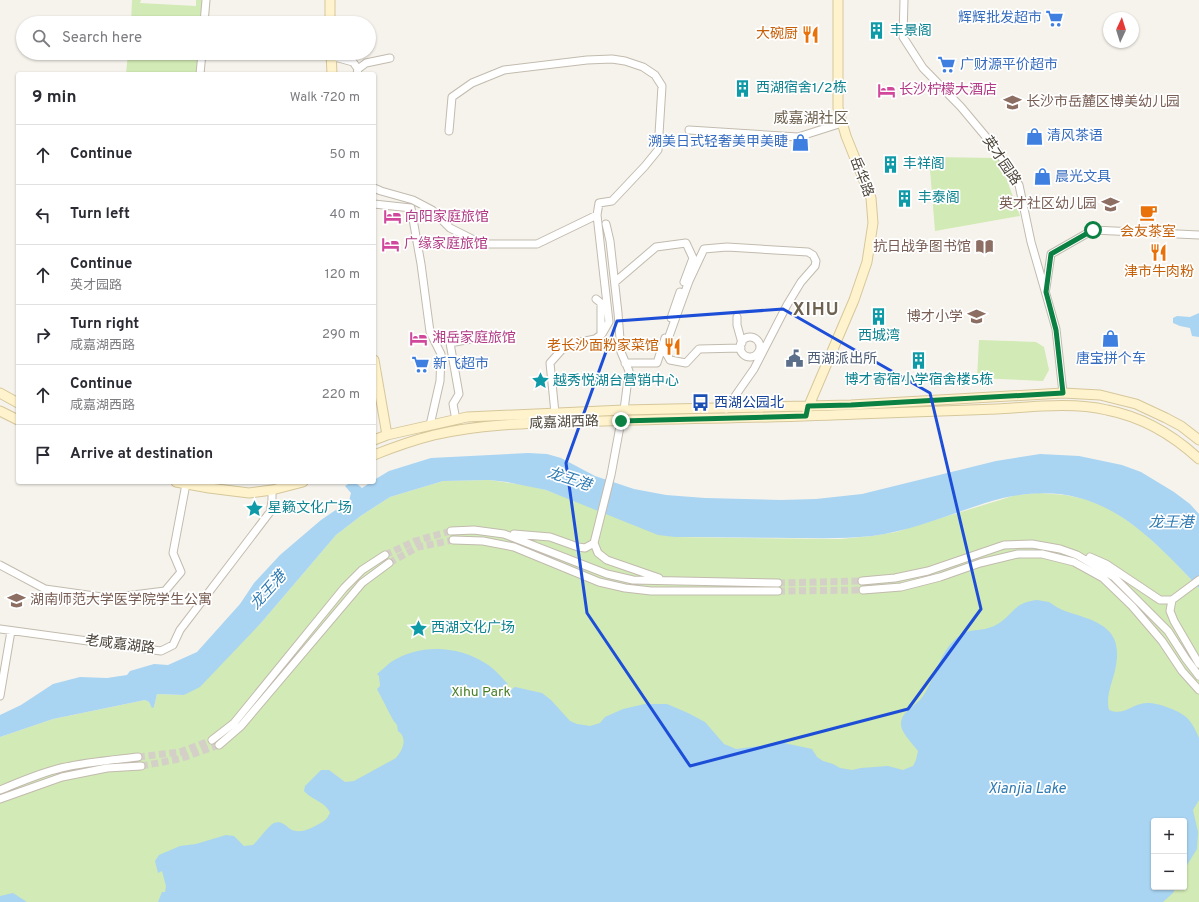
<!DOCTYPE html>
<html lang="en">
<head>
<meta charset="utf-8">
<style>
	body { margin:0; font-family:Overpass,"Noto Sans SC",sans-serif; background:#f7f7f7; color:#2b2b33 }
	.controls { position:absolute; right:12px; bottom:12px; display:grid; overflow:hidden; border-radius:4px; box-shadow:0 1px 3px #0004 }
	.controls button { width:36px; height:36px; display:grid; place-items:center; padding:0; border:0; border-bottom:1px solid #e1e1e2; background:#fff; color:#2b2b33; font:20px sans-serif }
	.compass { position:absolute; left:1103px; top:12px; width:36px; height:36px; border-radius:50%; background:#fff; box-shadow:0 1px 3px #0004; rotate:4deg }
	.stop { position:absolute; width:12px; height:12px; margin:-9px; border:3px solid #0b8043; border-radius:50%; background:#fff }
	.stop.end { background:#0b8043; border-color:#fff; box-shadow:0 1px 4px #0008 }
	.list { margin:0; padding:0; list-style:none }
	h2 { display:flex; justify-content:space-between; align-items:center; height:52px; margin:0; padding:0 16px; font-size:17px }
	h2 small { font-size:13px; font-weight:400; color:#7c7c81 }
	.list li { display:grid; grid-template-columns:26px 1fr auto; gap:12px; align-items:center; box-sizing:border-box; height:60px; padding:0 16px; border-top:1px solid #e1e1e2 }
	.list b { display:block; font-size:15px; white-space:nowrap }
	.list p { margin:0; font-size:13px; white-space:nowrap; color:#7c7c81 }
	.list em { font-size:13px; font-style:normal; color:#7c7c81 }
	.icon { flex:none; width:22px; height:22px; fill:none; stroke:currentColor; stroke-width:2; stroke-linecap:round; stroke-linejoin:round }
	.map { position:relative; flex:none; width:1199px; height:902px; overflow:hidden }
	.search { position:absolute; background:#fff; box-shadow:0 1px 3px #0004; left:16px; top:16px; width:360px; height:44px; display:flex; align-items:center; gap:10px; box-sizing:border-box; padding:0 14px; border-radius:22px; color:#7c7c81; font-size:15px }
	.panel { position:absolute; background:#fff; box-shadow:0 1px 3px #0004; left:16px; top:72px; width:360px; height:412px; border-radius:4px }
	.map>svg:first-child { display:block }
	.green { fill:#d2eab5; fill-rule:evenodd }
	.water { fill:#a9d4f2 }
	.lines { fill:none; stroke-linecap:round; stroke-linejoin:round }
	.street-tunnel { stroke:#d4d0c8; stroke-width:7; stroke-dasharray:7 3.5; stroke-linecap:butt }
	.street-casing { stroke:#c2bbae; stroke-width:9 }
	.secondary-casing { stroke:#d6c79b; stroke-width:11 }
	.street { stroke:#fff; stroke-width:7 }
	.secondary { stroke:#fff3cd; stroke-width:9 }
	.route { stroke:#0b8043; stroke-width:5 }
	.marked { fill:none; stroke:#1d4ed8; stroke-width:3; stroke-linejoin:round }
	.labels { text-anchor:middle; dominant-baseline:central; stroke-width:3.5; stroke-linejoin:round; paint-order:stroke }
	.shop-label { font-size:14px; fill:#366cbe; stroke:#fff; text-anchor:start }
	.culture-label { font-size:14px; fill:#0d838f; stroke:#fff; text-anchor:start }
	.food-label { font-size:14px; fill:#c56008; stroke:#fff; text-anchor:end }
	.hotel-label { font-size:14px; fill:#b23c85; stroke:#fff; text-anchor:start }
	.education-label { font-size:14px; fill:#785e54; stroke:#fff; text-anchor:end }
	.street-label { font-size:14px; fill:#4b4439; stroke:#fff }
	.service-label { font-size:14px; fill:#4e5e75; stroke:#fff; text-anchor:start }
	.transit-label { font-size:14px; fill:#164399; stroke:#fff; text-anchor:start }
	.park-label { font-size:14px; fill:#4a7f2a; stroke:#fff }
	.neighbourhood-label { font-size:15px; fill:#6e6250; stroke:#fff }
	.water-label { font-size:15px; font-style:italic; fill:#2e7ab2; stroke:#fff }
	.district-label { font-size:18px; font-weight:bold; letter-spacing:1px; fill:#6e6250; stroke:#fff }
</style>
</head>
<body>
<div class="map">
<svg width="1199" height="902" viewBox="0 0 1199 902">
	<rect width="100%" height="100%" fill="#f6f3ec"/>
	<path class="green" d="M132,0H141L140,3L196,6V0H204L202,23H131Z
		M128,53H200L199,74H126Z
		M929,157L999,158L1020,216L935,231Z
		M979,340L1036,342L1044,347L1049,370L1043,381L977,378Z
		M489,480L525,485L546,490L675,537L746,538L840,539L872,536L896,532L1016,495L1040,493L1065,495L1085,499L1108,508L1128,521L1144,533L1171,558L1199,588V902H0V737L53,719L145,700L149,702L152,707H154L157,694L184,695L261,623L336,535L362,515L390,497L443,481ZM1154,821H1184V887H1154Z"/>
	<path class="water" d="M1199,313V337L1192,336L1190,328L1180,326L1173,323V318L1177,316L1190,317Z
		M528,453L547,454L561,458L595,476L634,489L666,495L705,498L781,500L816,499L862,494L996,461L1040,454L1079,456L1122,465L1141,472L1174,492L1190,504L1199,514V588C1135,519 1086,472 985,503C948,515 911,531 872,536C845,539 817,538 790,538C752,538 713,537 675,537L658,535L546,490L507,482L489,480L443,481L390,497L362,515L336,535L261,623L200,687L184,695L157,694L154,707L152,708L149,702L145,700L53,719L0,737V715L21,705L53,684L80,677L107,678L127,675L130,671L154,664L168,665L197,652L240,604L254,583L280,555L321,520L349,501L351,493L345,486C353,481 355,482 362,488L371,482H374V480L389,471L431,458Z
		M1037,600C1041,601 1045,601 1049,602C1054,605 1059,609 1065,611C1095,621 1123,626 1116,665C1114,680 1105,695 1109,710C1125,717 1133,702 1148,703C1158,703 1178,710 1186,717C1192,722 1196,731 1199,738V800L1193,810L1198,832L1197,849L1184,870V821H1154V887H1176L1173,893L1163,902H158L162,892H165L166,886L162,871L158,873L155,861L159,855L180,846L196,844L226,835L234,836L244,846L253,845C258,841 269,825 274,823C284,819 287,830 296,831C304,833 318,825 324,821C327,819 328,816 330,813C326,802 312,800 304,791L305,786L321,770H329L345,782L354,781L396,758C403,750 408,738 398,731L397,725L393,720L377,689L380,686L379,676L377,674C382,670 386,666 391,662C419,644 457,645 485,663C494,668 501,677 508,684L505,687L509,691L515,687L542,693L551,700L570,721L577,724L590,726L600,723L605,717L623,709L645,704H667L688,713L705,722L724,744L736,749L784,743L812,749L817,757L823,761L833,764L840,768L852,770L861,768L888,766L903,770L913,766L916,760L918,751C912,743 900,732 901,723C902,710 917,706 923,696C937,676 939,649 962,634C970,629 984,631 994,626C1013,617 1011,603 1037,600Z
		M13,893L27,902H0V896Z"/>
	<g class="lines">
		<path class="street-tunnel" d="M385,555L415,541L451,531
			M389,563L418,547L453,540
			M778,583L862,581
			M778,591L863,590
			M138,757L180,752L212,740
			M141,766L179,759L219,745"/>
		<defs>
			<path id="street" d="M904,0L903,37L923,68L961,107L997,150L1019,185L1031,242L1056,329L1063,393
				M204,23L206,0
				M331,56L353,62L358,69L357,74
				M358,69L366,63L390,58
				M200,74L202,53
				M689,130L798,137L842,123
				M449,131L452,97L472,83L504,70L587,60L612,59L625,61L643,67L655,75L662,86L658,150L645,166L612,201L599,203L597,215L609,322L602,334L595,339L566,345L550,363L555,413
				M374,188L381,191L413,200L432,210L450,228L482,244H537L597,215
				M374,204L411,208L421,264L430,332L441,354L440,381L430,425
				M606,224L610,241L618,313L621,352L629,371L624,410
				M615,282L656,247L686,243L693,258L684,282
				M1046,288L1051,254L1093,230L1199,235
				M596,299L601,303V334
				M737,317V325L742,343
				M671,318L680,292
				M740 347a10 10 0 1 1 20 0a10 10 0 1 1-20 0Z
				M625,363H657L665,338
				M726,409L754,369L787,305L801,282L815,266L816,261L813,255L808,252L727,247L704,249L689,281L668,339L666,353L670,360L686,363L699,349L741,348
				M456,420L453,404L459,394L450,343L471,339
				M621,421L611,475L594,543L598,553L607,560L659,578
				M451,531L474,530L504,534L607,574L633,580L778,583
				M514,534L550,537L578,547L585,548L594,543
				M453,540L483,541L514,547L599,582L625,588L651,591H778
				M1090,557L1106,564L1160,600H1172L1170,611L1174,621L1199,664
				M0,565L45,589L109,598L165,591L181,572L173,553L186,484
				M862,581L895,578L928,571L1004,545L1032,544L1060,549L1077,555L1114,577L1168,631L1186,659L1199,676
				M863,590L901,587L940,577L980,563L1018,554H1042L1074,562L1103,578L1132,606L1162,641L1182,671L1199,690
				M1172,600L1199,580
				M0,629L161,651L173,645L180,630L270,512L272,501V490
				M0,696L11,631
				M212,740L234,723L344,588L362,570L385,555
				M219,745L241,726L362,583L389,563
				M0,790C20,782 40,773 61,768C86,762 112,760 138,757
				M0,799L62,777L107,768L141,766"/>
			<path id="secondary" d="M330,0V23
				M331,53L332,74
				M374,360L387,435
				M0,393L18,403
				M807,410L854,300L867,262L873,223L871,198L846,136L838,108V0
				M0,411L18,420
				M374,440L387,435L467,417L624,410L851,405L1063,393L1100,395L1136,404L1166,418L1181,426L1199,440
				M374,455C394,447 414,440 434,435C487,422 549,423 603,421C688,418 773,418 857,414C904,412 950,411 997,409C1032,407 1073,402 1107,410C1143,417 1172,434 1199,459
				M176,482L209,488L249,493L272,490L303,482"/>
		</defs>
		<use href="#street" class="street-casing"/>
		<use href="#secondary" class="secondary-casing"/>
		<use href="#street" class="street"/>
		<use href="#secondary" class="secondary"/>
	</g>
	<g class="lines">
		<path class="route" d="M621,421L806,416L808,406L851,405L1063,393L1056,330L1046,292L1051,254L1093,230"/>
	</g>
	<path class="marked" d="M783,309L930,393L981,609L908,709L690,766L587,613L566,463L617,321Z"/>
	<defs>
		<symbol id="supermarket-bare" viewBox="-9 -9 18 18"><path d="M-6-5.5h2.5l.6 2H6L4.5 2H-2.5L-4.4-4H-6ZM-1.5 3.2a1.3 1.3 0 1 0 .1 0ZM3 3.2a1.3 1.3 0 1 0 .1 0Z" fill="#3f7fe0" stroke="#fff" stroke-width="2.5" paint-order="stroke"/></symbol>
		<symbol id="building-bare" viewBox="-9 -9 18 18"><path d="M-4-6H4V6H1V3H-1V6H-4ZM-2.5-4.3h1.7v1.8h-1.7ZM.8-4.3h1.7v1.8H.8ZM-2.5-1h1.7V.8h-1.7ZM.8-1h1.7V.8H.8Z" fill="#0f9aa8" stroke="#fff" stroke-width="2.5" paint-order="stroke"/></symbol>
		<symbol id="restaurant-bare" viewBox="-9 -9 18 18"><path d="M-5-6h1v4h1v-4h1v4h1v-4h1v5L-1.5 .5V6h-2V.5L-5-1ZM5-6V6H3V1.5H1.5Q1.5-4 5-6Z" fill="#e8710a" stroke="#fff" stroke-width="2.5" paint-order="stroke"/></symbol>
		<symbol id="hotel-bare" viewBox="-9 -9 18 18"><path d="M-6-4.5h1.5V1H6V5H4.5V3h-9V5H-6ZM-4 0a1.8 1.8 0 1 1 3.6 0ZM.5 0V-2.5h3Q6-2.5 6 0Z" fill="#d1479c" stroke="#fff" stroke-width="2.5" paint-order="stroke"/></symbol>
		<symbol id="school-bare" viewBox="-9 -9 18 18"><path d="M0-5L7-2L0 1L-7-2ZM-4 1L0 2.5L4 1V4Q0 6-4 4Z" fill="#8d6e63" stroke="#fff" stroke-width="2.5" paint-order="stroke"/></symbol>
		<symbol id="shop-bare" viewBox="-9 -9 18 18"><path d="M-5-2.5h2.3a2.7 3.5 0 0 1 5.4 0H5L5.5 6h-11ZM-1.5-2.5h3a1.5 2.3 0 0 0-3 0Z" fill="#3f7fe0" stroke="#fff" stroke-width="2.5" paint-order="stroke"/></symbol>
		<symbol id="cafe-bare" viewBox="-9 -9 18 18"><path d="M-5.5-4.5H6V0H3Q3 3.5 0 3.5H-2.5Q-5.5 3.5-5.5 0ZM3-3.2v2h1.7v-2ZM-6 4.5H4V6H-6Z" fill="#e8710a" stroke="#fff" stroke-width="2.5" paint-order="stroke"/></symbol>
		<symbol id="library-bare" viewBox="-9 -9 18 18"><path d="M-6-4Q-3-5.5-.7-3.5V5Q-3 3-6 4ZM6-4Q3-5.5 .7-3.5V5Q3 3 6 4Z" fill="#8d6e63" stroke="#fff" stroke-width="2.5" paint-order="stroke"/></symbol>
		<symbol id="civic-bare" viewBox="-9 -9 18 18"><path d="M-.6-6.5H3V-4.5H.6V-3L4-1V1h2V6H-6V1h2V-1L-.6-3ZM-1.2 2.5V6h2.4V2.5Z" fill="#5c6f8a" stroke="#fff" stroke-width="2.5" paint-order="stroke"/></symbol>
		<symbol id="sight-bare" viewBox="-9 -9 18 18"><path d="M0-6L1.8-2.2L6-1.7L2.9 1.2L3.7 5.4L0 3.3L-3.7 5.4L-2.9 1.2L-6-1.7L-1.8-2.2Z" fill="#0f9aa8" stroke="#fff" stroke-width="2.5" paint-order="stroke"/></symbol>
		<symbol id="bus-bare" viewBox="-9 -9 18 18"><path d="M-5-6H5V4H4V6H2V4H-2V6H-4V4H-5ZM-3.5-4V0h7V-4ZM-3.5 1.2v1.5H-2V1.2ZM2 1.2v1.5H3.5V1.2Z" fill="#1a4fb4" stroke="#fff" stroke-width="2.5" paint-order="stroke"/></symbol>
		<symbol id="university-bare" viewBox="-9 -9 18 18"><path d="M0-5L7-2L0 1L-7-2ZM-4 1L0 2.5L4 1V4Q0 6-4 4Z" fill="#8d6e63" stroke="#fff" stroke-width="2.5" paint-order="stroke"/></symbol>
	</defs>
	<g fill-rule="evenodd">
		<use href="#supermarket-bare" x="1042" y="6" width="25" height="25"/>
		<use href="#building-bare" x="864" y="18" width="25" height="25"/>
		<use href="#restaurant-bare" x="798" y="22" width="25" height="25"/>
		<use href="#supermarket-bare" x="934" y="52" width="25" height="25"/>
		<use href="#building-bare" x="730" y="76" width="25" height="25"/>
		<use href="#hotel-bare" x="874" y="78" width="25" height="25"/>
		<use href="#school-bare" x="1000" y="90" width="25" height="25"/>
		<use href="#shop-bare" x="1022" y="124" width="25" height="25"/>
		<use href="#shop-bare" x="788" y="130" width="25" height="25"/>
		<use href="#building-bare" x="878" y="152" width="25" height="25"/>
		<use href="#shop-bare" x="1030" y="164" width="25" height="25"/>
		<use href="#building-bare" x="892" y="186" width="25" height="25"/>
		<use href="#school-bare" x="1098" y="192" width="25" height="25"/>
		<use href="#cafe-bare" x="1136" y="200" width="25" height="25"/>
		<use href="#hotel-bare" x="380" y="204" width="25" height="25"/>
		<use href="#hotel-bare" x="378" y="232" width="25" height="25"/>
		<use href="#library-bare" x="972" y="234" width="25" height="25"/>
		<use href="#restaurant-bare" x="1146" y="240" width="25" height="25"/>
		<use href="#building-bare" x="866" y="304" width="25" height="25"/>
		<use href="#school-bare" x="964" y="304" width="25" height="25"/>
		<use href="#hotel-bare" x="406" y="326" width="25" height="25"/>
		<use href="#shop-bare" x="1098" y="326" width="25" height="25"/>
		<use href="#restaurant-bare" x="660" y="334" width="25" height="25"/>
		<use href="#civic-bare" x="782" y="346" width="25" height="25"/>
		<use href="#building-bare" x="906" y="348" width="25" height="25"/>
		<use href="#supermarket-bare" x="408" y="352" width="25" height="25"/>
		<use href="#sight-bare" x="528" y="368" width="25" height="25"/>
		<use href="#bus-bare" x="688" y="390" width="25" height="25"/>
		<use href="#sight-bare" x="242" y="496" width="25" height="25"/>
		<use href="#university-bare" x="4" y="588" width="25" height="25"/>
		<use href="#sight-bare" x="406" y="616" width="25" height="25"/>
	</g>
	<g class="labels">
		<g class="shop-label">
			<text x="1042" y="18" text-anchor="end">辉辉批发超市</text>
			<text x="960" y="65">广财源平价超市</text>
			<text x="1047" y="136">清风茶语</text>
			<text x="788" y="142" text-anchor="end">溯美日式轻奢美甲美睫</text>
			<text x="1055" y="177">晨光文具</text>
			<text x="1111" y="359" text-anchor="middle">唐宝拼个车</text>
			<text x="433" y="364">新飞超市</text>
		</g>
		<g class="culture-label">
			<text x="890" y="31">丰景阁</text>
			<text x="756" y="88">西湖宿舍1/2栋</text>
			<text x="903" y="164">丰祥阁</text>
			<text x="918" y="198">丰泰阁</text>
			<text x="879" y="336" text-anchor="middle">西城湾</text>
			<text x="919" y="380" text-anchor="middle">博才寄宿小学宿舍楼5栋</text>
			<text x="553" y="381">越秀悦湖台营销中心</text>
			<text x="268" y="508">星籁文化广场</text>
			<text x="431" y="628">西湖文化广场</text>
		</g>
		<g class="food-label">
			<text x="798" y="34">大碗厨</text>
			<text x="1148" y="232" text-anchor="middle">会友茶室</text>
			<text x="1159" y="272" text-anchor="middle">津市牛肉粉</text>
			<text x="659" y="346">老长沙面粉家菜馆</text>
		</g>
		<g class="hotel-label">
			<text x="899" y="90">长沙柠檬大酒店</text>
			<text x="405" y="217">向阳家庭旅馆</text>
			<text x="404" y="244">广缘家庭旅馆</text>
			<text x="432" y="338">湘岳家庭旅馆</text>
		</g>
		<g class="education-label">
			<text x="1026" y="102" text-anchor="start">长沙市岳麓区博美幼儿园</text>
			<text x="1097" y="204">英才社区幼儿园</text>
			<text x="971" y="247">抗日战争图书馆</text>
			<text x="963" y="317">博才小学</text>
			<text x="30" y="600" text-anchor="start">湖南师范大学医学院学生公寓</text>
		</g>
		<g class="street-label">
			<text transform="translate(1001 161) rotate(56)">英才园路</text>
			<text transform="translate(861 177) rotate(69)">岳华路</text>
			<text transform="translate(564 423) rotate(-2)">咸嘉湖西路</text>
			<text transform="translate(120 645) rotate(7)">老咸嘉湖路</text>
		</g>
		<g class="service-label">
			<text x="807" y="359">西湖派出所</text>
		</g>
		<g class="transit-label">
			<text x="714" y="403">西湖公园北</text>
		</g>
		<g class="park-label">
			<text x="481" y="692">Xihu Park</text>
		</g>
		<g class="neighbourhood-label">
			<text x="811" y="119">威嘉湖社区</text>
		</g>
		<g class="water-label">
			<text transform="translate(569 480) rotate(18)">龙王港</text>
			<text x="1171" y="523">龙王港</text>
			<text transform="translate(269 591) rotate(-48)">龙王港</text>
			<text x="1027" y="789">Xianjia Lake</text>
		</g>
		<g class="district-label">
			<text x="816" y="310">XIHU</text>
		</g>
	</g>
</svg>
<div class="controls">
<button>+</button>
<button>−</button>
</div>
<svg class="compass" viewBox="-18 -18 36 36"><path d="M0-13l5 13h-10z" fill="#e53935"/><path d="M0 13l5-13h-10z" fill="#7c7c81"/></svg>
<div class="stop" style="left:1093px;top:230px"></div>
<div class="stop end" style="left:621px;top:421px"></div>
<div class="search"><svg class="icon" aria-label="search" viewBox="0 0 24 24"><circle cx="10" cy="10" r="6"/><path d="M15 15l6 6"/></svg>Search here</div>
<section class="panel">
<h2>9 min<small>Walk · 720 m</small></h2>
<ul class="list">
<li><svg class="icon" aria-label="ahead" viewBox="0 0 24 24"><path d="M12 20V5M6 11l6-6 6 6"/></svg><div><b>Continue</b></div><em>50 m</em></li>
<li><svg class="icon" aria-label="left" viewBox="0 0 24 24"><path d="M17 20v-9H6M10 6l-5 5 5 5"/></svg><div><b>Turn left</b></div><em>40 m</em></li>
<li><svg class="icon" aria-label="ahead" viewBox="0 0 24 24"><path d="M12 20V5M6 11l6-6 6 6"/></svg><div><b>Continue</b><p>英才园路</p></div><em>120 m</em></li>
<li><svg class="icon" aria-label="right" viewBox="0 0 24 24"><path d="M7 20v-9h11M14 6l5 5-5 5"/></svg><div><b>Turn right</b><p>咸嘉湖西路</p></div><em>290 m</em></li>
<li><svg class="icon" aria-label="ahead" viewBox="0 0 24 24"><path d="M12 20V5M6 11l6-6 6 6"/></svg><div><b>Continue</b><p>咸嘉湖西路</p></div><em>220 m</em></li>
<li><svg class="icon" aria-label="arrive" viewBox="0 0 24 24"><path d="M6 21V4h12l-3 4 3 4H6"/></svg><div><b>Arrive at destination</b></div></li>
</ul>
</section>
</div>
</body>
</html>
